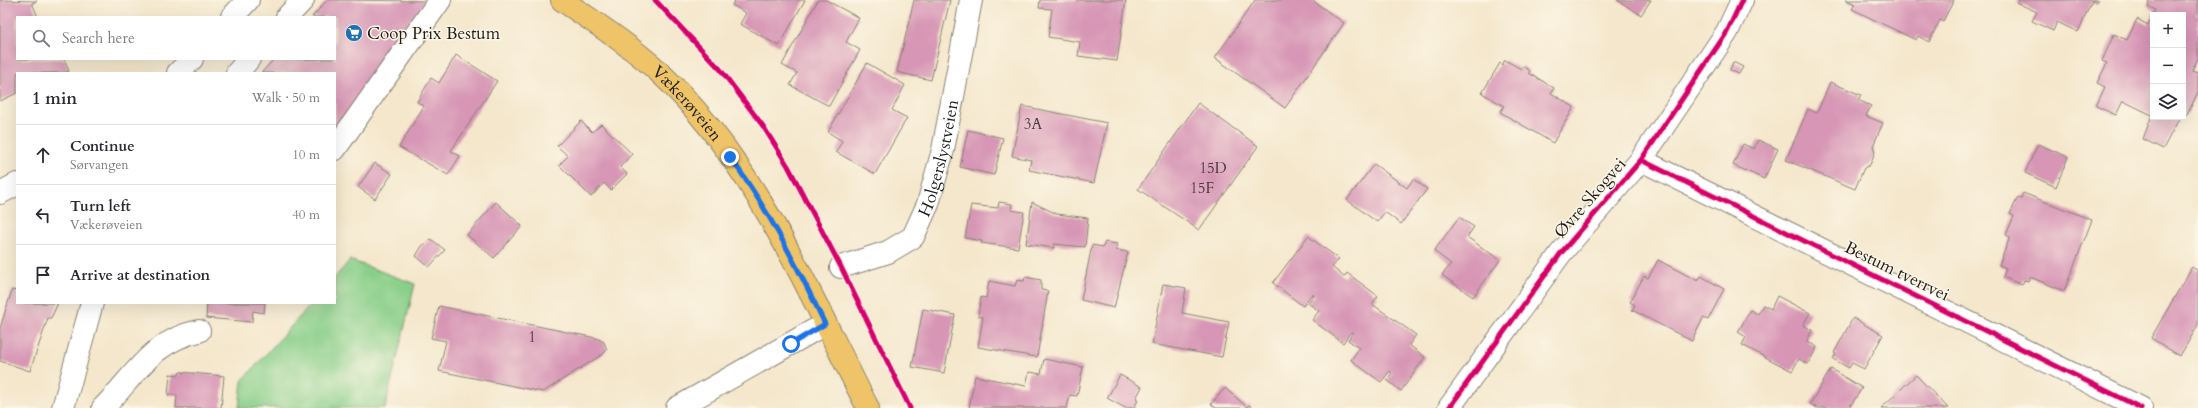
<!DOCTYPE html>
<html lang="en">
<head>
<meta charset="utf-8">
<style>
	body { margin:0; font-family:Cardo,serif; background:#f2f2f3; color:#2b2b33 }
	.controls { position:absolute; right:12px; top:12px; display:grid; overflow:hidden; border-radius:0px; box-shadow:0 4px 16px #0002 }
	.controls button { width:36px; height:36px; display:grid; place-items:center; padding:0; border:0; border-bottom:1px solid #e1e1e2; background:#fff; color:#2b2b33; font:20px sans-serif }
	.stop { position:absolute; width:12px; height:12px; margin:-9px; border:3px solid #1a73e8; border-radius:50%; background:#fff }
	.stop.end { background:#1a73e8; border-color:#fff; box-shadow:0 1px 4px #0008 }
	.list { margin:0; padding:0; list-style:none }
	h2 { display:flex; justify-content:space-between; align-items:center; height:52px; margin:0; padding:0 16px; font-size:17px }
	h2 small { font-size:13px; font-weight:400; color:#7c7c81 }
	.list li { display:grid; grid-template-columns:26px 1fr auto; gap:12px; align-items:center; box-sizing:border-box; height:60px; padding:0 16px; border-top:1px solid #e1e1e2 }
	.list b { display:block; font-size:15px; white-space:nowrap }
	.list p { margin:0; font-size:13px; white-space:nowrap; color:#7c7c81 }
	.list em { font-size:13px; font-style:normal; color:#7c7c81 }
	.icon { flex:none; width:22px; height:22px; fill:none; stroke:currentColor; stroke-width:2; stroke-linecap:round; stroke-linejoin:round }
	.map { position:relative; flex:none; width:2198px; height:408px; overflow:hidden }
	.search { position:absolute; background:#fff; box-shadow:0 4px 16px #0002; left:16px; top:16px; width:320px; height:44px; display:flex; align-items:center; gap:10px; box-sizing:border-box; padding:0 14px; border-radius:0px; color:#7c7c81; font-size:15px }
	.panel { position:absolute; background:#fff; box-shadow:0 4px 16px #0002; left:16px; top:72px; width:320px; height:232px; border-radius:0px }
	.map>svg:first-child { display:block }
	.green { fill:#89cf89; stroke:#527652 }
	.building { fill:#d796b5 }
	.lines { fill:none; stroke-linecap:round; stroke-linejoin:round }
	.minor-casing { stroke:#888274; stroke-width:24 }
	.major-casing { stroke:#888274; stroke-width:24 }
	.minor { stroke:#fff; stroke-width:22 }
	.major { stroke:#efc469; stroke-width:22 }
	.cycleway-casing { stroke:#fcf5e5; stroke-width:8 }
	.cycleway { stroke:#d6006c; stroke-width:5 }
	.route { stroke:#1a73e8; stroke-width:5 }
	.labels { text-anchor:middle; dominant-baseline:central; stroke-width:3; stroke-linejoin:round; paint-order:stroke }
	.number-label { font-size:15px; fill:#4b3a42 }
	.poi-label { font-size:17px; fill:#1c1c1c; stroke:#fcf5e5; text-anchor:start }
	.street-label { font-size:17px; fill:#1c1c1c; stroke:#fcf5e5 }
</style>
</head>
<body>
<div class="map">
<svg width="2198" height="408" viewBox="0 0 2198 408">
	<rect width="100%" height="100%" fill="#fcf5e5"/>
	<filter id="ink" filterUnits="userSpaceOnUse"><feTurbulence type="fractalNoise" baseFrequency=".025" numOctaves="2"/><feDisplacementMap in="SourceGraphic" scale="8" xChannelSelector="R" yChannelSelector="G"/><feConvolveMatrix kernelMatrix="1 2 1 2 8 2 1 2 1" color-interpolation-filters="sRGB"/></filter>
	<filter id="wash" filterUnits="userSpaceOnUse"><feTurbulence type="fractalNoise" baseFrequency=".012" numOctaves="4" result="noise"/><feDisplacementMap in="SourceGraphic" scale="16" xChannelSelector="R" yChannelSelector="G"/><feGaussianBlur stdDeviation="0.9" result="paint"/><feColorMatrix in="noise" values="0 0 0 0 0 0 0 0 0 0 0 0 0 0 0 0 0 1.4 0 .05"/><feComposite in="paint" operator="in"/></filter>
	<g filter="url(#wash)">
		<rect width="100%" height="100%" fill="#f4e7cc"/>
		<path class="green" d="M350,260L415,284L385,408H239L242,381L312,303H335V277Z"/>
		<g id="blocks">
			<path class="building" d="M0,0L37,1L32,3L38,17H17V59H64L69,71L65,73H17V93L0,101Z
				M327,0L426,1L394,52L390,50L341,127L335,131V73H261L274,59H335V17H312Z
				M735,0H805L779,46L740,24L746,13L732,5Z
				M818,0H826L859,18L846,42L860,50L829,106L790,85L797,73L782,65Z
				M914,0H950L931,80L897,72Z
				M1040,0H1126L1117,61L1078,56L1080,42L1048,37L1052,9L1039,8Z
				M1255,0H1312L1344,23L1285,108L1215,58Z
				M1617,0H1651L1641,15Z
				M1846,0H1954L1943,21L1940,20L1929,42L1918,36L1916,40L1852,9L1855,4Z
				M2019,0H2098L2096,3L2092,1L2078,32L2057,22L2053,31L2032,21L2037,12L2017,3Z
				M2150,0H2198V58L2192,71L2198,73V92L2187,115L2183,113V15H2153V117H2180L2163,149L2143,139L2152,115L2123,101L2116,115L2096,106L2105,87L2097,83L2107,63L2102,61L2114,34L2127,40L2137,19L2148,25L2155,10L2148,6Z
				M456,55L497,81L451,151L460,156L448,175L399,147L424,106L417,102L431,78L439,83Z
				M1505,60L1521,69L1523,66L1530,71L1529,73L1554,88L1551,93L1574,107L1553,143L1500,112L1504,106L1482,93L1500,63L1502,65Z
				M1733,62L1743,67L1739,74L1730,70Z
				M867,63L905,85L892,110L907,118L875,174L836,152L842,141L828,132Z
				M1830,82L1861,95L1858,100L1871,106L1866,116L1883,123L1873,146L1875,152L1870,165L1864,168L1855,189L1786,160L1808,109L1817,113Z
				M1198,103L1258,146L1199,230L1138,189Z
				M1022,106L1107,123L1094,183L1029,170L1031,160L1012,156Z
				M581,121L592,132L601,124L632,154L620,167L627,174L611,190L604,183L591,197L559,165L568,156L557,146Z
				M968,130L1003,138L994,175L960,167Z
				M1758,140L1778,149L1764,179L1733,165L1743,144L1754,149Z
				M2038,144L2068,157L2056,187L2025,173Z
				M375,163L392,174L375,199L358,187Z
				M1374,164L1407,188L1413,179L1427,189L1401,224L1385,212L1377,222L1347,200Z
				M2023,193L2092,220L2064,291L2030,277L2028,281L2024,280L2022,285L2003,277L2006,268L1999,265L2010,237L2006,235L2014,216L2010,214L2018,197L2021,198Z
				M496,202L522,226L494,258L467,235Z
				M999,202L1012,204L1011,210L1024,212L1018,248L981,243L982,241L965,238L971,205L998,208Z
				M1032,202L1057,214L1088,218L1085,247L1054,244V248L1026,244Z
				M1459,217L1474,227L1467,237L1500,260L1473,297L1442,275L1451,264L1434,251Z
				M1308,236L1339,259L1332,267L1344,277L1347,273L1378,296L1372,304L1416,335L1409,345L1425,357L1401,391L1387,380L1392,373L1390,371L1381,382L1351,360L1359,348L1348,340L1353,333L1351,332L1343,343L1312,320L1319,311L1308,303L1314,295L1312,294L1303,306L1273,283Z
				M431,239L445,250L429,267L416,256L422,246Z
				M1105,242L1117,244L1116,250L1128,252L1114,308L1081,300L1092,245L1103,247Z
				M1658,260L1698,281L1701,276L1724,289L1708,320L1703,318L1692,341L1632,310L1635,305L1630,302L1644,276L1648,278Z
				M2192,267L2198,271V325L2180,356L2151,338Z
				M1025,277L1041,280V290L1048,291L1037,357L978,347L983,317L978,316L981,297L986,298L989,281L1015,286L1017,280L1024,281Z
				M1163,284L1186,288L1182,313L1229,322L1222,357L1152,344Z
				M12,290L17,291V303H58L51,318H48L30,371L0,361V328Z
				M1777,296L1810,313L1803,325L1812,330L1807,341L1817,347L1808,364L1799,359L1792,371L1742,345L1746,337L1738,332L1750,310L1758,314L1763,305L1771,309Z
				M207,303H265L264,313L253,311L252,322L206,318Z
				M439,306L596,338L604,342L607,350L603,354L543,392L439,371L446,341L431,338Z
				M923,309L955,315L944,373L912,367Z
				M1853,318L1883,335L1864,369L1852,363L1849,368L1833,359L1836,354L1834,353Z
				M1044,359L1083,367L1077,396L1070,395L1067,408H969L975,376L1026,386L1029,372L1041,374Z
				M1831,369L1862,388L1849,408H1817L1810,404Z
				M180,372L224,376L221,408H176L177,395H168L170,374L179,375Z
				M1120,375L1142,387L1136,398L1138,400L1134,408H1125L1107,398Z
				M1916,375L1948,408H1881Z
				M1225,388L1247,407L1249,405L1252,408H1216L1211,404Z"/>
		</g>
	</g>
	<g filter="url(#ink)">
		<use href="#blocks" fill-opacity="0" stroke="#888274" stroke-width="1"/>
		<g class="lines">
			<defs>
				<g id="minor">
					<path d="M232,17L248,0"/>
					<path d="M287,17L303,0"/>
					<path d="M178,73L192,59"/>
					<path d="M237,73L249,59"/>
					<path d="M335,149L440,0"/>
					<path d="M1641,160L2141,408"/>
					<path d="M0,193L17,184"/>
					<path id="s1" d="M841,267L888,252L913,237L928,204L943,150L971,0"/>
					<path d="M63,408L92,303"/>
					<path d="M103,408C135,376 151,341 199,331"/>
					<path d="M677,408L825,324"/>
					<path d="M1449,408L1561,253L1641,160L1727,32L1742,0"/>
				</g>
				<g id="major">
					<path id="s2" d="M562,0C595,23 630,45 659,72C755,161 809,294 868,408"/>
				</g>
			</defs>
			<use href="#minor" class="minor-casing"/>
			<use href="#major" class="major-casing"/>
			<use href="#minor" class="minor"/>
			<use href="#major" class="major"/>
			<defs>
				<path id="cycleway" d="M655,0L720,69L763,126L788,166L841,267L910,408
					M1641,160L2141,408
					M1449,408L1561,253L1641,160L1727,32L1742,0"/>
			</defs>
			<use href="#cycleway" class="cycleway-casing"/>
			<use href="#cycleway" class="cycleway"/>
		</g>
	</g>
	<g class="lines" filter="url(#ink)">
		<path class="route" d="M730,157C768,209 797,266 825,324L791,344"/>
	</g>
	<defs>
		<symbol id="supermarket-disc" viewBox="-11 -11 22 22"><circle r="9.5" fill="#1f6fb2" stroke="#fcf5e5"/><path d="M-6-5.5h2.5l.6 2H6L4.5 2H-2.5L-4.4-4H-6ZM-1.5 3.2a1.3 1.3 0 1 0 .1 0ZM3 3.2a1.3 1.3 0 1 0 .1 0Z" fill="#fff"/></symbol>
	</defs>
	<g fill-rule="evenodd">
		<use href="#supermarket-disc" x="344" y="23" width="20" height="20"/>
	</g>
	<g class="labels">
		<g class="number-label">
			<text x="1033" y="124">3A</text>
			<text x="1213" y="168">15D</text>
			<text x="1202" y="188">15F</text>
			<text x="532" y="337">1</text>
		</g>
		<g class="poi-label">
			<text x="367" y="33">Coop Prix Bestum</text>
		</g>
		<g class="street-label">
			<text stroke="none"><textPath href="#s2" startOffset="163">Vækerøveien</textPath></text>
			<text stroke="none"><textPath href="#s1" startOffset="162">Holgerslystveien</textPath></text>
			<text transform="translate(1590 198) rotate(-49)">Øvre Skogvei</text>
			<text transform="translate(1897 271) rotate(26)">Bestum tverrvei</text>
		</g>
	</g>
</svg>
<div class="controls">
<button>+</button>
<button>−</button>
<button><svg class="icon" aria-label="layers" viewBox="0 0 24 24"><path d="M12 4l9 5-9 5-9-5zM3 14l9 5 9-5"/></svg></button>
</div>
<div class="stop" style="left:791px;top:344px"></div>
<div class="stop end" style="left:730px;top:157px"></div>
<div class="search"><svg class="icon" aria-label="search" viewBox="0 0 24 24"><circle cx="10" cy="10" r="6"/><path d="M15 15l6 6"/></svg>Search here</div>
<section class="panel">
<h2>1 min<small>Walk · 50 m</small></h2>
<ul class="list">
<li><svg class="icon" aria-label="ahead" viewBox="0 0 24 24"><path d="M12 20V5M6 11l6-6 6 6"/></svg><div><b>Continue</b><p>Sørvangen</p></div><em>10 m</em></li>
<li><svg class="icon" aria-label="left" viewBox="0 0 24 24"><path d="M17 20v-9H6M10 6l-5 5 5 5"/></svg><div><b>Turn left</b><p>Vækerøveien</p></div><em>40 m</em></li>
<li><svg class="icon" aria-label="arrive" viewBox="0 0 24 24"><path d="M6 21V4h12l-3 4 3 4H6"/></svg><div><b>Arrive at destination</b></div></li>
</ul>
</section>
</div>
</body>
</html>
